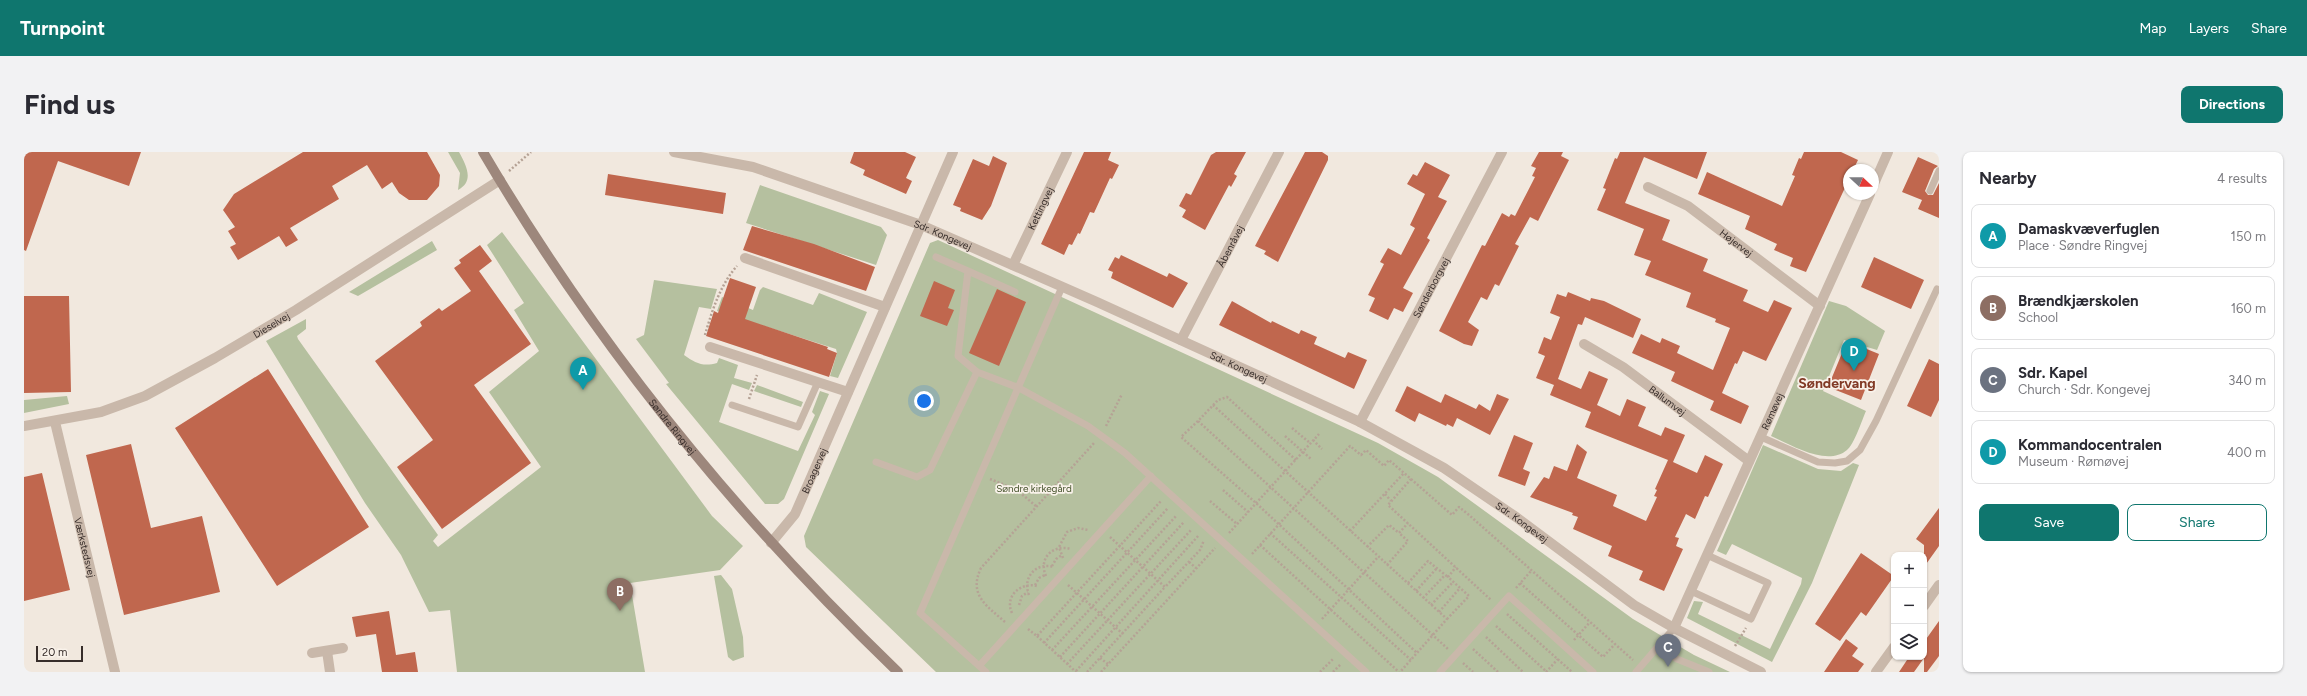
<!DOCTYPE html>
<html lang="en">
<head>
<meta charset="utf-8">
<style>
	body { margin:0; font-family:Figtree,sans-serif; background:#f2f2f3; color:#2b2b33 }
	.controls { position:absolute; right:12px; bottom:12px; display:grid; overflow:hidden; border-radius:8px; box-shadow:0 1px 3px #0004 }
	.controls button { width:36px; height:36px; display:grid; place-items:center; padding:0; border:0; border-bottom:1px solid #e1e1e2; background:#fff; color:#2b2b33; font:20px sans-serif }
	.compass { position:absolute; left:1819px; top:12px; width:36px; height:36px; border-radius:50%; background:#fff; box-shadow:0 1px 3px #0004; rotate:112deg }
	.scale { position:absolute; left:12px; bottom:10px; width:47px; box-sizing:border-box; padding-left:4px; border:2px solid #372d2a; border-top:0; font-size:11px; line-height:14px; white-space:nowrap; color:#372d2a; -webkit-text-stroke:3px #f9f2ea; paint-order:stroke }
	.you { position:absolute; left:900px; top:249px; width:14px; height:14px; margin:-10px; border:3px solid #fff; border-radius:50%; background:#1a73e8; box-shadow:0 0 0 6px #1a73e833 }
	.badge { display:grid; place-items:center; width:26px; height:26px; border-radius:50%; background:#0f766e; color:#fff; font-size:13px; font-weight:700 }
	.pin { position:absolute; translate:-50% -33px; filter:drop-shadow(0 1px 2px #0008) }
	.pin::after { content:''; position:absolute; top:21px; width:14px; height:12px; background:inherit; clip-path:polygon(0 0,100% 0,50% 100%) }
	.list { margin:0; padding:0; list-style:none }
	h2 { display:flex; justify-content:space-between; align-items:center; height:52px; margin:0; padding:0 16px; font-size:17px }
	h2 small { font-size:13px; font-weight:400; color:#7c7c81 }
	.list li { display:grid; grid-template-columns:26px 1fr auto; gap:12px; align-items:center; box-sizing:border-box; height:64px; margin:0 8px 8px; padding:0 8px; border:1px solid #e1e1e2; border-radius:8px }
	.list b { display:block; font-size:15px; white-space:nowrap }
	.list p { margin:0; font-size:13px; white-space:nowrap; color:#7c7c81 }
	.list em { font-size:13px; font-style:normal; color:#7c7c81 }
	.actions { display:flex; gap:8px; padding:12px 16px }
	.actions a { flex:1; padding:9px 0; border:1px solid #0f766e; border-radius:8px; text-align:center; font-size:14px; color:#0f766e }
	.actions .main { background:#0f766e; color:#fff }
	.icon { flex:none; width:22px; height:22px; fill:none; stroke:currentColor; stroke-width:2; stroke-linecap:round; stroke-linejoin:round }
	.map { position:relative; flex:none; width:1915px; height:520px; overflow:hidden; border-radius:8px }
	header { display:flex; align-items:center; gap:24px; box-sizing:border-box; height:56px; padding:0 20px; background:#0f766e; color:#fff }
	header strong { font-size:19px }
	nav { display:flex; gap:22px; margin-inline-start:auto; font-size:14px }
	.intro { display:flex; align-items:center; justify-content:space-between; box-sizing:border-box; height:96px; padding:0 24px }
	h1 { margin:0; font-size:28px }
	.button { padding:10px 18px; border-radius:8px; background:#0f766e; color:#fff; font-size:14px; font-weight:700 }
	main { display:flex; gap:24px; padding:0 24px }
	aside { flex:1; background:#fff; border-radius:8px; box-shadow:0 1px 3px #0004 }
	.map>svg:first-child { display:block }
	.green { fill:#b5c09f }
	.building { fill:#c0674e }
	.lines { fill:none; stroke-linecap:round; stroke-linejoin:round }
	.path { stroke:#b5a295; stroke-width:2.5; stroke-dasharray:2 2; stroke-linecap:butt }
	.service { stroke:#c9b8aa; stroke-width:7 }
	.minor { stroke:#c9b8aa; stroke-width:10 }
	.tertiary { stroke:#c9b8aa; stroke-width:10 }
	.secondary { stroke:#9d877c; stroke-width:10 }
	.labels { text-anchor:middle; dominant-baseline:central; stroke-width:3.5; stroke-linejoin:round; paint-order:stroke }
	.street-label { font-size:10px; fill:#372d2a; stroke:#f9f2ea }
	.park-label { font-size:10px; fill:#47542e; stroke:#f9f2ea }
	.district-label { font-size:14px; font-weight:bold; fill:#823a26; stroke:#f9f2ea }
</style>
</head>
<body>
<header>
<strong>Turnpoint</strong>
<nav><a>Map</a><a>Layers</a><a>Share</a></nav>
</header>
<div class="intro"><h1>Find us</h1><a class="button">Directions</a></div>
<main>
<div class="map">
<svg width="1915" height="520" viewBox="0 0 1915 520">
	<rect width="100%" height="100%" fill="#f1e8de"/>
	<path class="green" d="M424,0H435C442,13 451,29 434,38L436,21Z
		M736,33L857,75L863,83L852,113L722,71Z
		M478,80L688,364L719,394L696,418L606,431L621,520H433L426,458L405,460L377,403L341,351L242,189L282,167V177L273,184L274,187L414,383L409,389L414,395L517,315L465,240L515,199L490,158L500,151L463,93Z
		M914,88L1354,291L1414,325L1609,467L1670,503L1706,520H912L782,395L780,384L906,91Z
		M408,89L413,98L334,144L325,140Z
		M630,128L693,137L687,157L675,155L660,203C671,211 679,215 693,211L695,206L714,213L710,226L728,231L725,238L708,232L695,270L774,299L791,263L788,260L796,239L805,242L760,347L754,352H741L642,232L645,231L612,187L620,183Z
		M739,135L789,153L795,141L843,160L814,226L806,224L813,201L812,197L693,159L698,145L729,158L736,138Z
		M1805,149L1822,154L1861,179L1853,198L1820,188L1799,239L1842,259C1838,268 1830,293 1823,298C1803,315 1767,293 1747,284Z
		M733,233L779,250L777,255L730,239Z
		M43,244L45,252L0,261V248Z
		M1739,293L1794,317L1817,319L1829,311L1835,313L1788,431L1748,510L1663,466L1670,449L1679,450L1674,462L1746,497L1777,432L1778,426L1708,392L1702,403L1693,399Z
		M697,423L708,437L719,485L720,505L709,509L704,505L690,424Z"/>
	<path class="building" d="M0,0H117L105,34L34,9L2,99L0,98Z
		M279,0H403L416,23L415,34L403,48H385L375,41L368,30L358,37L343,13L308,34L315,47L266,76L274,88L262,95L255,84L214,108L206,95L212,92L204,79L211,75L199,58L210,42Z
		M830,0H881L892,5L882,26L888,29L882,42L839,23L841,18L826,11Z
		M1060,0H1087L1084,8L1095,13L1088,27L1086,26L1070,61L1066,60L1056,82L1054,81L1048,93L1045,92L1040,103L1017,92Z
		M1192,0H1222L1210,22L1213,24L1207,35L1205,33L1181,78L1158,65L1162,58L1155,54L1162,41L1167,43L1187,3Z
		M1281,0H1298L1304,4V8L1254,110L1240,102L1242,99L1231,94Z
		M1515,0H1539L1537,4L1545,8L1514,69L1506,65L1491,92L1495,94L1475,134L1471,132L1463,148L1457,145L1444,170L1455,178L1448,194L1440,192L1415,179L1458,93L1461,94L1478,61L1485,65L1487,62L1491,64L1511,25L1508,24L1512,16L1507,14Z
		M1596,0H1683L1673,27L1620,5L1601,51L1646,68L1638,88L1684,107L1679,119L1724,138L1719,149L1744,160L1750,148L1768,156L1742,209L1719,199L1713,212L1711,211L1698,241L1725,254L1717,272L1686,258L1690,249L1647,229L1651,220L1608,201L1617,182L1636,191L1638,186L1656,194L1653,201L1689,218L1706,176L1691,170L1692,167L1662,155L1667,141L1621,123L1627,109L1610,103L1620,77L1573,58L1582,37L1579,36L1591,6L1593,7Z
		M1780,0H1817L1834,8L1829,18H1825V27L1782,120L1766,114L1769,106L1750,98L1753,92L1721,77L1726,64L1674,42L1683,20L1758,54L1771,24L1768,23L1775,6L1777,7Z
		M969,4L983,11L967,54L958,68L936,59L937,56L929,53L949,7L965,14Z
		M1894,5L1914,14L1910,17L1901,39L1904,43H1909L1915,31V66L1894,57L1898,48L1878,40Z
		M1401,10L1426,23L1414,45L1423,49L1403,86L1406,88L1379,136L1389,141L1379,160L1370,156L1364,168L1345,159L1351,146L1344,143L1360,112L1356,110L1364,96L1377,103L1391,76L1386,73L1401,42L1383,32L1389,22L1393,24Z
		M584,22L702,41L699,62L581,43Z
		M728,74L790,92L851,115L842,139L719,98Z
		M456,93L468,109L455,119L507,192L450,233L507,311L418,377L373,315L409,288L351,209L398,174L396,170L415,156L418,159L447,139L430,116L437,111L435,108Z
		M1097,103L1143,125L1145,121L1164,131L1149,156L1087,126L1089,120L1084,118L1091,105L1095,107Z
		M1850,105L1900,128L1887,157L1837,135Z
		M706,126L732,135L721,167L804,195L803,197L813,201L805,225L682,184L690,159L694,161Z
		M910,129L931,138L924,156L930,158L923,174L896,164Z
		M973,137L1002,150L975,214L945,201Z
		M1544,140L1566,149L1567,146L1580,149L1617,167L1609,186L1561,165L1558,173L1554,172L1534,227L1557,237L1565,219L1584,227L1573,253L1596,264L1603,247L1622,255L1614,274L1637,284L1641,275L1661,283L1649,310L1673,321L1681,303L1699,312L1684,345L1681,344L1671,367L1662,362L1651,385L1655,386L1652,394L1659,397L1640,439L1615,428L1619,419L1584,404L1588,394L1549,377L1554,365L1548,363L1549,361L1506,345L1520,325L1525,327L1530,314L1543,319L1553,292L1563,300L1553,326L1593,343L1589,354L1622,369L1633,345L1630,344L1633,338L1631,337L1644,308L1561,275L1567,260L1526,243L1530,233L1512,226L1521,204L1514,201L1520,185L1527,188L1536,165L1526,161L1533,142L1542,145Z
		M0,144H45L47,240L0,241Z
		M1208,149L1247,171L1248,169L1275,182L1277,178L1293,185L1290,192L1321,206L1324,200L1343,208L1330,237L1195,173Z
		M1823,189L1855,202L1837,248L1804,235Z
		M1905,207L1915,212V248L1907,265L1883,254Z
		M244,217L345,375L253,434L151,276Z
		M1383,234L1417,251L1421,242L1452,257L1455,252L1466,259L1473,242L1485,247L1466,283L1433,266L1429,275L1423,272L1422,274L1395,261L1391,270L1371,259Z
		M1490,283L1509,291L1499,317L1506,320L1501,334L1474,324Z
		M107,292L127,376L178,364L196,440L100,463L62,303Z
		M18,321L46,438L0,449V325Z
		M1915,356V394L1900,415V393L1892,387Z
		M1837,401L1870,424L1842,464L1837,460L1816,489L1791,472Z
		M365,459L372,503L391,500L394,520H358L352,482L332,485L328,465Z
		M1915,469V504L1903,520H1900V506L1890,520H1875L1885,505H1900V490Z
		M1822,487L1834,496L1828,504L1840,512L1834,520H1800Z"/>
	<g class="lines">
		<path class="path" d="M485,19L507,0
			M681,183C688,159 696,133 713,114
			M725,247L733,223
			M1189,253L1423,467L1376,520
			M1174,269L1157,285L1232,351L1393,501
			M1082,274L1098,242
			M1268,276L1286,291
			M1261,284L1287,307
			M1289,288L1298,297
			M1272,308L1203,245L1194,248L1174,269L1424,497
			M966,327L993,338L1013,355
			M1387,327L1428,363L1435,355L1445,363L1609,508
			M1199,338L1224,360
			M1361,342L1367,349
			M1186,349L1213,372
			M1326,379L1380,321
			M1205,381L1295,282
			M1246,381L1387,508
			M1086,385L1141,435L1176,398L1180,388
			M1236,393L1375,520
			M1343,395L1365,373L1375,381L1384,371
			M1228,402L1326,294L1337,303L1342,298L1360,314L1365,308L1387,327L1364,353L1467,448
			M1039,406L1035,395L1043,380L1054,376L1064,378
			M1165,410L1172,416
			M1363,413L1384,389L1375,381
			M1028,414L1032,407L1038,403
			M1022,424C1014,406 1029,392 1047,397
			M1384,431L1404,409L1424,425
			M1496,431L1579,505L1591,492
			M1011,433L1015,426L1021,423
			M1044,433L1099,482
			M1492,436L1507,419
			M1392,439L1413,416
			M1005,443C998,425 1012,410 1030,415
			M1399,446L1421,423
			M995,453L998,444L1004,440
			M1407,453L1429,430
			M1415,460L1436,436
			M988,461C980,444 997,430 1013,434
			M1483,462L1548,520
			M1298,467L1354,405
			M1423,467L1445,444L1424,425L1432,415
			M981,470C963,454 944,443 957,416L1070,291
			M1472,474L1523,520
			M1004,477L1013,484L1137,349
			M1013,484L1052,520
			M1462,485L1499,520
			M1550,488L1566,470
			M1020,491L1144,356
			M1711,494L1722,476
			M1449,497L1474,520
			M1028,498L1153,363
			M1036,505L1160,370
			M1076,506L1084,512
			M1439,511L1449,520
			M1043,512L1168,377
			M1052,519L1175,383
			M1063,520L1141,435
			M1077,520L1191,396
			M1296,520L1310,506
			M1309,520L1317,512
			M1522,520L1534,507"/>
		<path class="service" d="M1906,39L1915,19
			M912,105L944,119L934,204L953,220L995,236L1064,274L1101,301L1342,520
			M944,119L991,140
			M708,253L774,275L794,230
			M1737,285L1794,310L1811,311L1823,309L1836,298L1852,269L1913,137
			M852,310L893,325L906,318L953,220
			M1667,439L1727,467L1744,431L1683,403
			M1635,495L1653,507L1685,520
			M955,514L1127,324
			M962,520L896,461L1038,135
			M1416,520L1485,444L1569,520
			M1612,520L1650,476"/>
		<g class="minor">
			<path id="s1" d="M650,0L729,15L897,73L1073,150L1336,270L1420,316L1492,365L1610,453L1650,476L1737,520"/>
			<path d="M1849,34L1864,0"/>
			<path id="s2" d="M1624,35L1664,54L1796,154"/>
			<path d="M721,106L861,155"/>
			<path id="s3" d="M989,113L1043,0"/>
			<path id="s4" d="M1157,188L1255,0"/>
			<path id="s5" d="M1560,192L1599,215L1725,309"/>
			<path d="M686,195L824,240"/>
			<path id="s6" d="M31,270L91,520"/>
			<path id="s7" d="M1336,270L1478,0"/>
			<path id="s8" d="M0,274L77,260L121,244L191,206L272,158L476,28"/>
			<path d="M1900,454L1915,433"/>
			<path id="s9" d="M1650,476L1846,42"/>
			<path d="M303,499L306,520"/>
			<path d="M288,501L319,496"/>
			<path d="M1852,520L1870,495"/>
		</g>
		<path class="tertiary" id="s10" d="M747,391L771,362L929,0"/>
		<path class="secondary" id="s11" d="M459,0C573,194 712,365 874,520"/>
	</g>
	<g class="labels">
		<g class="street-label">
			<text stroke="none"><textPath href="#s3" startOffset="63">Kettingvej</textPath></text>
			<text stroke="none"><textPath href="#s1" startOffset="282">Sdr. Kongevej</textPath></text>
			<text stroke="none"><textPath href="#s2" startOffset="105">Højervej</textPath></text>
			<text stroke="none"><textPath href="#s4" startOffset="106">Åbenråvej</textPath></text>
			<text stroke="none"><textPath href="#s7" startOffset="152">Sønderborgvej</textPath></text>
			<text stroke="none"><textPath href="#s8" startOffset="270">Dieselvej</textPath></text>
			<text stroke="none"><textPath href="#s1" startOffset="606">Sdr. Kongevej</textPath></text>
			<text stroke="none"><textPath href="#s5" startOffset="101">Ballumvej</textPath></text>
			<text stroke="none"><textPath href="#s9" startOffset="238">Rømøvej</textPath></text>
			<text stroke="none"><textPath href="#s11" startOffset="334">Søndre Ringvej</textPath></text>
			<text stroke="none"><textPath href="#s10" startOffset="85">Broagervej</textPath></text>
			<text stroke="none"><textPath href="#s1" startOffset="930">Sdr. Kongevej</textPath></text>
			<text stroke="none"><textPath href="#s6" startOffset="129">Værkstedsvej</textPath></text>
		</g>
		<g class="park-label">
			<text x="1010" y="336">Søndre kirkegård</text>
		</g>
		<g class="district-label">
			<text x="1813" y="231">Søndervang</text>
		</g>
	</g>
</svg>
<div class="controls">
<button>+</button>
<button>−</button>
<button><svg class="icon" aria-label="layers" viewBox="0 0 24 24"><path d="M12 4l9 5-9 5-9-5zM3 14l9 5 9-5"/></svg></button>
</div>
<svg class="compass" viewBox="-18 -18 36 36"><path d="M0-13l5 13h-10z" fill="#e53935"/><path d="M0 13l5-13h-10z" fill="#7c7c81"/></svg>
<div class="scale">20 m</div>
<div class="you"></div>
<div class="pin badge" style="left:559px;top:238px;background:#0f9aa8">A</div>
<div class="pin badge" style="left:596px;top:459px;background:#8d6e63">B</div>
<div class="pin badge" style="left:1644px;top:515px;background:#6b7280">C</div>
<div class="pin badge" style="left:1830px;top:219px;background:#0f9aa8">D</div>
</div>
<aside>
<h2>Nearby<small>4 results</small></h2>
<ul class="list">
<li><span class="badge" style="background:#0f9aa8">A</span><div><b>Damaskvæverfuglen</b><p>Place · Søndre Ringvej</p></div><em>150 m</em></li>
<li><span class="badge" style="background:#8d6e63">B</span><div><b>Brændkjærskolen</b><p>School</p></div><em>160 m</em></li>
<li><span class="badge" style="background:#6b7280">C</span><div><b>Sdr. Kapel</b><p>Church · Sdr. Kongevej</p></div><em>340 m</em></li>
<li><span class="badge" style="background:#0f9aa8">D</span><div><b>Kommandocentralen</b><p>Museum · Rømøvej</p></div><em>400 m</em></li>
</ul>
<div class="actions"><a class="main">Save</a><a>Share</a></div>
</aside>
</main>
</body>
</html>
